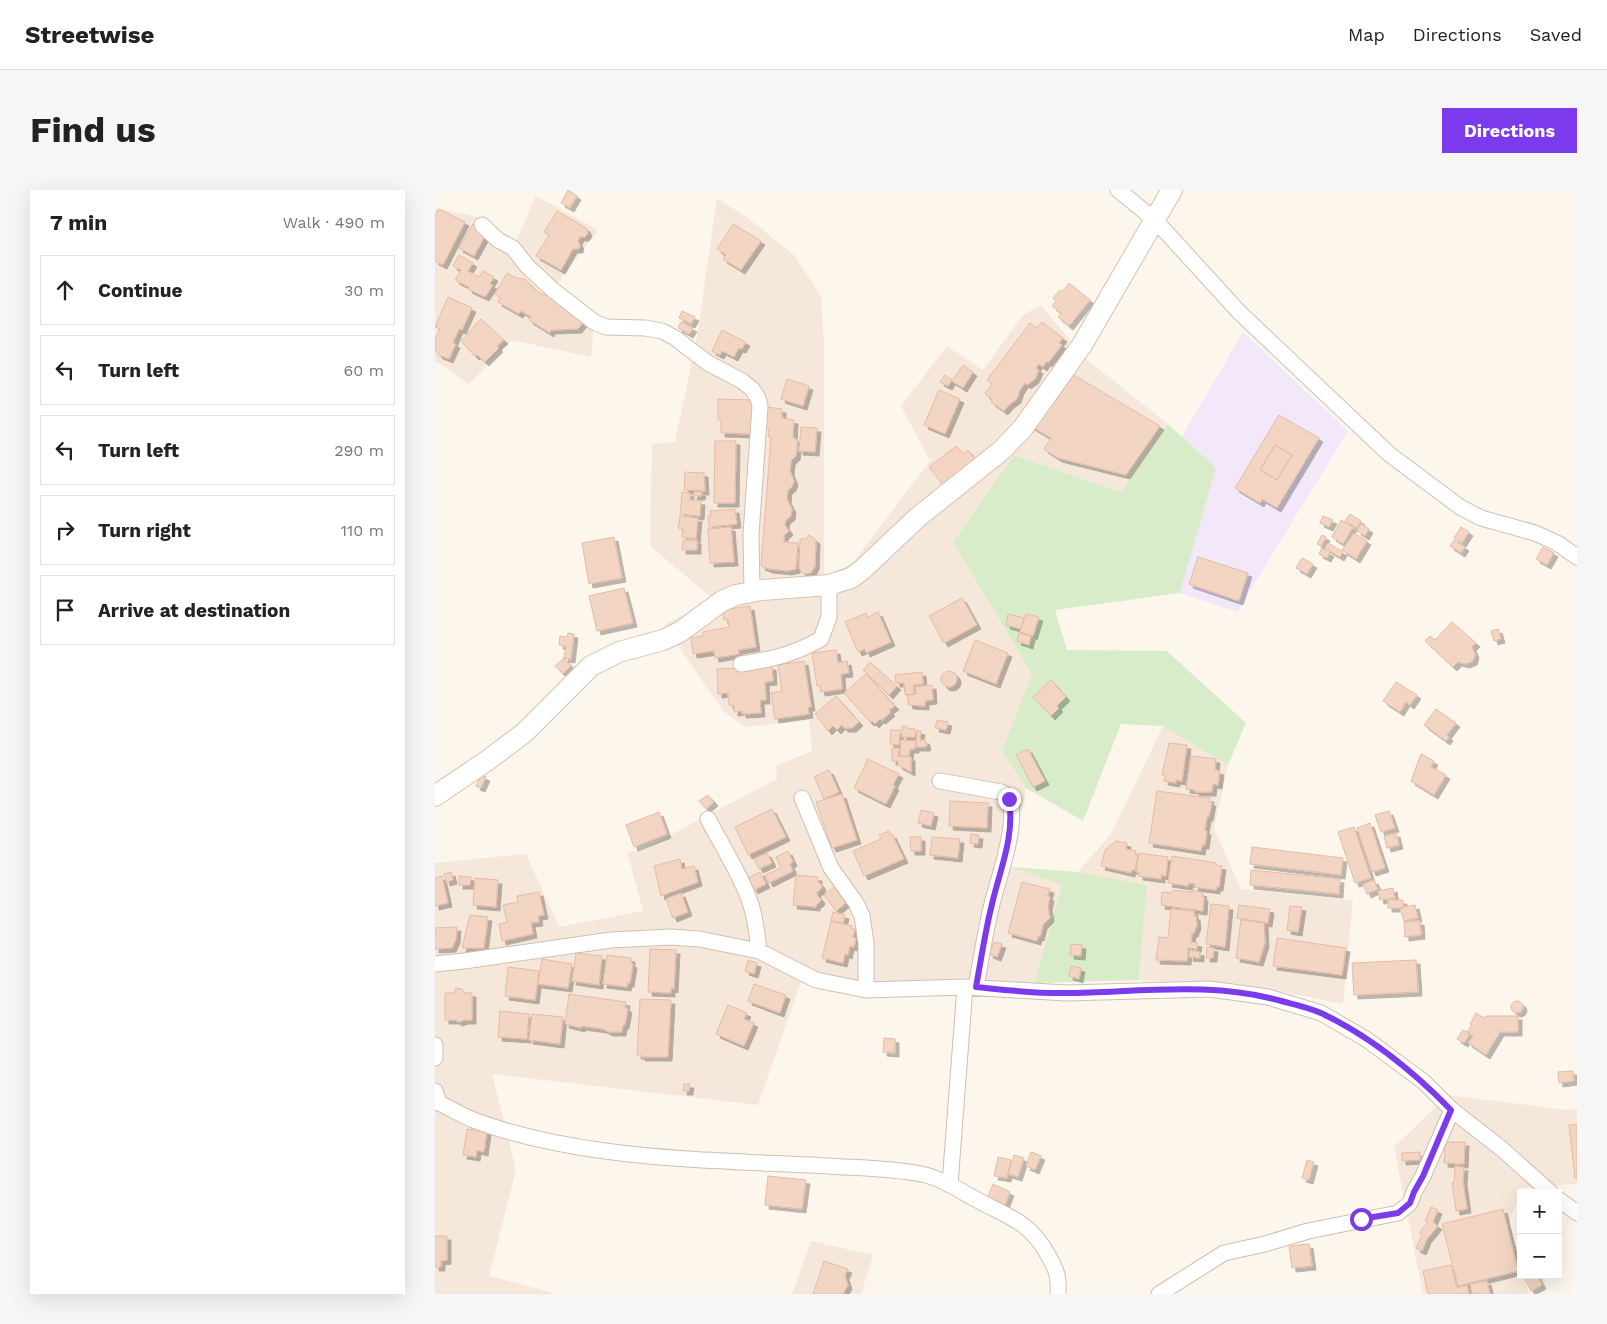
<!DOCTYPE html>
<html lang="en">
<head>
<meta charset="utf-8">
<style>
	body { margin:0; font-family:"Work Sans",sans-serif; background:#f6f6f6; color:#222 }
	.controls { position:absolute; right:15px; bottom:15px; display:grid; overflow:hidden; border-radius:0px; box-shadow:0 5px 20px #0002 }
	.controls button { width:45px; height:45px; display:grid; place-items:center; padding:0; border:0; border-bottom:1px solid #e0e0e0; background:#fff; color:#222; font:25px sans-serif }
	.stop { position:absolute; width:15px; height:15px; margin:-11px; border:4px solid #7c3aed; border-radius:50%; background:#fff }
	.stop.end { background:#7c3aed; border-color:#fff; box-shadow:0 1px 5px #0008 }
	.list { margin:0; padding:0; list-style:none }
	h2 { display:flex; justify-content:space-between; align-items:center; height:65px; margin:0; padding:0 20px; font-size:21px }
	h2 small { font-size:16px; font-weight:400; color:#767676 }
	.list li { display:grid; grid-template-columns:32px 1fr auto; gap:15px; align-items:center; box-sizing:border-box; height:70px; margin:0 10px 10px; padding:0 10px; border:1px solid #e0e0e0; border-radius:0px }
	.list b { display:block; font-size:19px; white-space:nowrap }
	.list em { font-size:16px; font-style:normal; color:#767676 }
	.icon { flex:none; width:28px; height:28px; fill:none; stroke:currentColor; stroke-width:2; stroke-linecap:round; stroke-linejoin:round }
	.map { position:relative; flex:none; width:1142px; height:1104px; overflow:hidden; border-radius:0px }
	header { display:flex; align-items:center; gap:30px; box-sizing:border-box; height:70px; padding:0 25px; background:#fff; border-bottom:1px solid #e0e0e0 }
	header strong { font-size:24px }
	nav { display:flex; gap:28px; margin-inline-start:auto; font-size:18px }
	.intro { display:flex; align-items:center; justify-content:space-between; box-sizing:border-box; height:120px; padding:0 30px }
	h1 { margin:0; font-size:35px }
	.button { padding:12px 22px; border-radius:0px; background:#7c3aed; color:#fff; font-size:18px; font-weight:700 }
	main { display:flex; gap:30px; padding:0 30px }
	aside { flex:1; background:#fff; border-radius:0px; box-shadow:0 5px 20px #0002 }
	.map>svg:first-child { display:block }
	.residential { fill:#f5e8da }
	.education { fill:#f3e8fa }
	.green { fill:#d8ecc9 }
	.building { fill:#f3d5c3; stroke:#e6bba3; fill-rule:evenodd; filter:url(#shadow) }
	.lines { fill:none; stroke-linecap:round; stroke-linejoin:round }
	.street-casing { stroke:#d1beb0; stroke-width:17 }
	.secondary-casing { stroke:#d6c0b0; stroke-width:22 }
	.street { stroke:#fff; stroke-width:15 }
	.secondary { stroke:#fff; stroke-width:20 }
	.route { stroke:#7c3aed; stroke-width:6 }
</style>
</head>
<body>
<header>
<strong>Streetwise</strong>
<nav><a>Map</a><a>Directions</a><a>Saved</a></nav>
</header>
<div class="intro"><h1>Find us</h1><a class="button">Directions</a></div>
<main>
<aside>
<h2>7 min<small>Walk · 490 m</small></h2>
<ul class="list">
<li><svg class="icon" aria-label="ahead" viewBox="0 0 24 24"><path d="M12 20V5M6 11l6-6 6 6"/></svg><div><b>Continue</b></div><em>30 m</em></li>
<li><svg class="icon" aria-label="left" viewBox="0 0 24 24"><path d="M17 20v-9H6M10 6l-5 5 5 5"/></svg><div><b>Turn left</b></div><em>60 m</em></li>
<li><svg class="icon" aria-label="left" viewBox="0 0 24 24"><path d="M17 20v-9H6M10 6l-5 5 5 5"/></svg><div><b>Turn left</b></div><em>290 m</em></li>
<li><svg class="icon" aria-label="right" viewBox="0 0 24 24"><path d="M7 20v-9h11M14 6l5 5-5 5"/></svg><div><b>Turn right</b></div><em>110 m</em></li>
<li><svg class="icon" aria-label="arrive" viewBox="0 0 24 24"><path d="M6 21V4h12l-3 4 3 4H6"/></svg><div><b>Arrive at destination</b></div></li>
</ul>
</aside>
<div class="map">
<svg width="1142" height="1104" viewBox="0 0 1142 1104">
	<defs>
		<filter id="shadow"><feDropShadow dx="4" dy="4" stdDeviation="0" flood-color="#0004"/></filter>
	</defs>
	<rect width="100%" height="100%" fill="#fdf6ec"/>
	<path class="residential" d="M101,6L163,40L118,100L159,132L156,167L77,150L34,194L0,171V18L43,27L78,58Z
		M282,8L314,29L359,65L386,106L389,154V386L417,374L495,271L466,216L512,156L548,180L588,125L606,115L651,169L733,234L686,302L579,265L518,352L598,484L567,561L591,598L576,677L627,695L599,793L551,790L518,795L366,792L323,915L57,884L81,980L54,1086L122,1104H0V673L91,664L124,737L208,721L192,662L209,659L342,589L341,576L377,561L374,530L310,537L288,521L229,435L278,409L215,356L217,254L240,252L262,147Z
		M728,536L793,575L779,639L806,699L918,710L908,814L829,798L704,790L712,695L643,682L676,644Z
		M1013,905L1132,920L1142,918V994L1087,997L1074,1032L1086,1075V1085H1089L1094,1104H988L959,957Z
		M376,1051L438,1065L426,1104H357Z"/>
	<path class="education" d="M808,142L913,241L802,422L745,403L781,278L746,248Z"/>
	<path class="green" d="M733,234L781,278L745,403L620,420L632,460L732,461L811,533L793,575L728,536L686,534L648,631L591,598L567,561L597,484L518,352L579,265L686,302Z
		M576,677L643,682L712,695L704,790L599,793L627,695Z"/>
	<path class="building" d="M133,0L142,6L135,18L126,13Z
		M4,19L30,32L8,75L0,71V26Z
		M122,21L151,38L153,43L150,47H145L143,51L145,56L144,59H138L126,80L101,66L114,45L109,42Z
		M38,34L52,42L39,66L24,58Z
		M298,34L326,51L306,80L288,69L291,65L282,59Z
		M24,65L38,73L33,81L44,87L48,81L59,87L55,94L58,95L50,107L33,99L34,97L20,90L26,80L18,76Z
		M72,83L81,88L90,89L101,101L109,105L121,108L150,130L143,139L116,140L115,143L94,130L96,127L86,121L84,124L63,112L65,108L60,104Z
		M634,93L655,110L634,136L623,127L626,123L617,116L621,111L618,108L625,100L627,102Z
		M13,107L37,118L27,140L24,139L18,153L21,154L14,169L4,165L0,160V149L5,139L0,137Z
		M247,121L260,127L256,134L244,128Z
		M46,129L69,150L62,156L64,158L50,172L42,165L40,166L26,151Z
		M246,132L258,138L254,144L243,138Z
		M607,132L628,148L624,153L627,155L613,173L612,171L608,177L604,174L601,178L604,180L600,189L592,195L590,193L585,200L582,209L574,215L569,221L556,212L558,210L550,204L557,194L552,190L595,133L602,138Z
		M287,140L311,152L307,159L304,158L299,167L287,161L285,165L277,161Z
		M528,175L538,182L528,198L517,191Z
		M637,184L725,236L691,285L623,268L609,259L616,248L594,235L618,207L622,210Z
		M510,185L517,190L513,196L505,192Z
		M352,189L374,196L368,216L346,209Z
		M504,200L525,209L510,244L489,235Z
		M283,209L319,210L318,244L286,243V230H283Z
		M332,217L347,219V228L359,230L358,247L362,250V259L361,266L356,271L355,281L359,291L357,297L353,300L352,309L357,319L356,326L351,330L350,335L354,341L349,346V352L363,353L361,379L353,381L334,379L326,376L336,247H333L334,239H330Z
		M844,225L884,248L842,318L827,309L825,313L800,298ZM840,255L857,265L842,290L825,280Z
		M366,237L382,238L380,262L364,261Z
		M280,251H301L300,313H279Z
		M840,255L857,265L842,290L825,280Z
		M521,256L528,264L533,260L540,269L508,295L494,277Z
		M250,282L269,283L270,301L249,300Z
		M247,302L255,303V310L266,311L265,326L245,324Z
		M259,302H267L266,306H258Z
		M300,319L302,334L274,337L273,326H276L275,321Z
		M915,324L926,331L922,338L910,331Z
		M245,326L263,328L261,349L247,347L248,339L243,338Z
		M888,326L898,330L894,337L885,333Z
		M906,330L918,337L908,354L897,347Z
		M926,334L934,339L930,346L922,341Z
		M296,337L299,372L275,373L273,339Z
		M1026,337L1034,342L1027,353L1019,348Z
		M919,343L932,351L921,369L907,360Z
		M374,345L381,350L380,376L376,383L369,384L364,379V375L365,349H371Z
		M887,345L891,347L886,356L882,354Z
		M179,347L187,388L154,394L147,353Z
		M248,350H262V360H247Z
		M1019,350L1030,357L1026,363L1015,356Z
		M893,353L908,362L905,367L890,358Z
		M1108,357L1119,363L1112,375L1101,369Z
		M887,358L895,363L892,368L884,364Z
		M763,367L813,383L804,411L754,394Z
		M867,368L878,374L872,384L861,378Z
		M189,398L198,433L162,441L154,406Z
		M527,408L542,435L509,453L494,426Z
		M315,416L321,457L303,460L304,464L280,468L279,461L258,464L256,448L268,446V442L294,437L293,429L289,430L287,420Z
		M443,422L456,452L431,463L430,459L423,462L410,432L431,423L433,427Z
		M573,424L589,428L586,439L571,435Z
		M591,424L604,427L598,446L585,442Z
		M1017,432L1041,453L1037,457L1040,464L1038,471L1031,474L1023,472L1018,477L990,451L995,446L1000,450Z
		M1063,439L1066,449L1059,451L1056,441Z
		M133,443L139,444L136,469L129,468L131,456L124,455L125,446L132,447Z
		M584,443L596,446L594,455L582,451Z
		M540,450L573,463L561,494L528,481Z
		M401,460L403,473L412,471L414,483L406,484L407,499L386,502L385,496H382L377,463Z
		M129,468L136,476L128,484L120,476Z
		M369,471L376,517H373L374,524L340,529L336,503L347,501L343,475Z
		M435,472L462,496L454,505L428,480Z
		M337,476L338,491L330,492L331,510H325L326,523L307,524V521L299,522V515H294L293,503L283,504L282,479Z
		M506 489a8 8 0 1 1 16 0a8 8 0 1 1-16 0Z
		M487,482L488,494L478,495L479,504L470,505L469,493H461L460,485Z
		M431,484L460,516L454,520L456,522L447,530L445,529L440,534L437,531L435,532L409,503Z
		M616,490L631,507L622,516L624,518L616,526L598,507Z
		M961,492L982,505L975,515L971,512L965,522L948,511Z
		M497,495L498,510L490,511V516L474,515L472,505L481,504L480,497Z
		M401,506L424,532L417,538H409L407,535L402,540L398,536L393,541L380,524Z
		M1001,519L1021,533L1012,545L1014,547L1011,551L989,535Z
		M502,530L513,532L511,540L500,538Z
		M467,536H472V538L480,539V547H467Z
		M456,540H465L464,555L455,554Z
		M482,540L486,541L485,550H490L492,555L491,557H481Z
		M466,550L481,551L480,559H475L474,566H465Z
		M734,553L752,555L747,591L741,590V593L729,591L730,585H727Z
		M457,558H464L463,566L476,567V582L463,575V571H457Z
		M593,559L610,591L598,597L581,565Z
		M986,564L999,571L996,577L1011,585L999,605L976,591Z
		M756,566L781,569L780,580L785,581L783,595L778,594L777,602H760L761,600L751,599Z
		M433,569L464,584L458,595L460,596L451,614L419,598Z
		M394,580L404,602L389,609L379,587Z
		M46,585L51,587L46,598L41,596Z
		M722,601L775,608L774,612H777L774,627H772L770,641H772L770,655H767L766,661L714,653Z
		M407,604L422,650L397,658L381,612Z
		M273,605L279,612L271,619L264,611Z
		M515,611L553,613L552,638L514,636Z
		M337,619L351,647L313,665L300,637Z
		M486,620L499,623L496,636L483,633Z
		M954,621L960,638L946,642L940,625Z
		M224,622L232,644L199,657L191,635Z
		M935,633L950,678L937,682L922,638Z
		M919,637L936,688L920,693L903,642Z
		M454,641L455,645L457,644L469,669L429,686L418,661L446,649L444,645Z
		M961,643L964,655L952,658L949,646Z
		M536,644L544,645L543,654L535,653Z
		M475,647H486V661H476Z
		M497,647L525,649L523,668L495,665Z
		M681,651L692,653L691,659L701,661L700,665H703L700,680H697L696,683L666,676L670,660Z
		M817,657L908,668L906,685L815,674Z
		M353,661L358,672L355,674L358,681L334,693L330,685L346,678L341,667Z
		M332,663L337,673L324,679L319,669Z
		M704,663L733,667L731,686L726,685V689L704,686V682H701Z
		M737,666L781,673V675L787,676L784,697H781V700L759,697L760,694L754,693L753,696L733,693Z
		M245,669L247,679L259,676L263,692L226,706L219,676Z
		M816,680L905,689L904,704L815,695Z
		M16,682L18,690L11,692L9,684Z
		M325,682L331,694L319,700L313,688Z
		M361,685L383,687V692L385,693L387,697L384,701L382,702V705L386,709L385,712L381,715V717L358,715Z
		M7,686L13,713L0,716V688Z
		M24,686L36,687L35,695H24Z
		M40,688L63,690L61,717L38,715Z
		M939,690L943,699L932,704L928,694Z
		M587,692L615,699L613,706L615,707L613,716L615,728L608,735L605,747L603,746L602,751L573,743Z
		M399,697L411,713L401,721L389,705Z
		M958,698L960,708L945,710L943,701Z
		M738,700L757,702L758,700L768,703L767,706L769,707L768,721L726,715L727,702L737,703Z
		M104,702L109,725L103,726L104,732L96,733L98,744L67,751L64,734L72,732L68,715L83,712L82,706Z
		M246,703L253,722L238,728L231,709Z
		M953,710H968V718H953Z
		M776,714L794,716L790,757L771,754Z
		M804,715L835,719L833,733L802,728Z
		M980,715L983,728L969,731L965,718Z
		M855,716L867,717L863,742L852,740Z
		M736,719L759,721V726H761L762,735L759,743H757L756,752L763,753L762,759L753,758L752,771L721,770L724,747L733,748Z
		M398,722L410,725L408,733L396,731Z
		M35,725L53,727L49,758H27Z
		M806,730L829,733L830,753L824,772L801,768Z
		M396,731L417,736L416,738L420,739L418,747L421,748L419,757L415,756L413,765L410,764L408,773L387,768Z
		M985,731L986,745L970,747L969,732Z
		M22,737L21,749L17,758L0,759V738Z
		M842,748L911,758L907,785L838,776Z
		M559,752L567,754L562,767L554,764Z
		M636,754L647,755L646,766L635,765Z
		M772,757L779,758L778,768H771Z
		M215,759L241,760L239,799L236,798V803L213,802Z
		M755,760L765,762V768L754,767Z
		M141,763L167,766L164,795L137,791Z
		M172,765L196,768V773L198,774L195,793H193L192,797L168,794Z
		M107,769L137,774L133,798L103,794Z
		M313,770L322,773L319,784L310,781Z
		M981,770L983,802L919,805L917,773Z
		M636,776L646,778L644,789L634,786Z
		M73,777L104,781L100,810L70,806Z
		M319,794L351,805L345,823L313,811Z
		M21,798L27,799L29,803H37V830H29L24,832L20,830H10V803H19Z
		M134,804L191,812L190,818H193L190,835H188L187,842H174L168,839L146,836V838L130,834Z
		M205,809L236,810L233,867H206V865H202Z
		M1076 817a6 6 0 1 1 12 0a6 6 0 1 1-12 0Z
		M293,815L312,823L309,829L319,833L309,856L281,844Z
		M65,821L94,824L92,849L63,847Z
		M1041,823L1049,828L1051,826H1083V842H1065L1051,865L1033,853L1038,846L1032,842L1037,835L1035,834Z
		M97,824L128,827L125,854L94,850Z
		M1028,840L1035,844L1029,853L1022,849Z
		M449,848L460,849V863L448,862Z
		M1138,881L1139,891L1124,893L1123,882Z
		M249,894H255L254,901H248Z
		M1142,934V988H1140L1134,935Z
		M32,939L52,941L49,962L42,960L41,967L28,965Z
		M1010,952H1030L1029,974L1009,973Z
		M596,962L606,966L600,980L591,976Z
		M985,962V970L967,971V963Z
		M579,965L589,968L583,987L573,984Z
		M563,967L576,970L572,988L559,986Z
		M872,970L879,972L874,990L867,988Z
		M1020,976L1029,977L1028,991L1032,1019L1021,1021L1017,993H1019Z
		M333,986L371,990L367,1019L330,1015Z
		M558,994L575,1002L570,1015L553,1007Z
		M996,1017L1003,1020L998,1032L1003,1036L992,1049L987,1061L981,1058L987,1045L984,1043L993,1032L990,1031Z
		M1068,1019L1083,1081L1023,1096L1007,1034Z
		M0,1046H12V1070L6,1071V1077H0Z
		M874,1054L877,1076L857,1078L854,1056Z
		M389,1071L413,1079L410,1086L413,1095L408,1104H378Z
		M1016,1075L1022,1098L1032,1095L1034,1104H993L988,1081Z
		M1098,1085H1102L1107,1095L1096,1101L1090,1089Z
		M1052,1091L1055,1104H1037L1035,1094Z"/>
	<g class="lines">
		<defs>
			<path id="street" d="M683,0L720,30L804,122L954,264L1025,317L1046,328L1100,343L1122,353L1142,367
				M47,35L63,50L78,58L92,76L118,100L159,132L171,137L210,138L227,141L240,148L273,173L307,191L317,199L323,208L325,216L316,344L317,402
				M306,474C338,469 357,465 386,449L394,427V395
				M505,591L566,602C593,612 561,694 557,714C550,742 546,770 541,797
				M367,608L396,678L421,713L427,726L431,753V800
				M273,629C287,656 305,683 315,712C321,728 322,744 324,761
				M0,774L29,771L176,750L236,747L264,749L324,761L381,790L431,800L530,797L631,803L775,799L833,807L886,823L931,849L989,892L1017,920L1067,959L1116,1003
				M0,855V868
				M0,901L4,913C17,919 28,926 41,931C82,946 126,955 170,961C243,971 318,972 392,976C423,978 455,978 486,984C507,988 525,1001 544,1011C574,1027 595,1032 613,1065C622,1081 624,1086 623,1104
				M515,994L530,797
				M1123,1009L1142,1023
				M724,1104L789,1063L830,1054L873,1041L963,1023L975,1013L979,1002L988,986L1017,920"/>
			<path id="secondary" d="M0,606L53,570L89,543L156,476L184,462L228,450L245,442L287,411L301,405L327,400L394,395L416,388L427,380L483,327L567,260L588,238L647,155L737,0"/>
		</defs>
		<use href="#street" class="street-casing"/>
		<use href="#secondary" class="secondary-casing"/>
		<use href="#street" class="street"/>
		<use href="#secondary" class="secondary"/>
	</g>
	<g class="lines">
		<path class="route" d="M574,609C580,647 565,679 557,714C550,742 546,770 541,797C571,800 602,804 632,803C706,802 778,791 850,812C862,815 875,818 886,823C935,846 979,882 1016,920L988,986L979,1002L975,1013L963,1023L926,1029"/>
	</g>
</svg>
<div class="controls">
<button>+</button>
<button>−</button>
</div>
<div class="stop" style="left:926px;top:1029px"></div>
<div class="stop end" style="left:574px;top:609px"></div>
</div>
</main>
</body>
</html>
